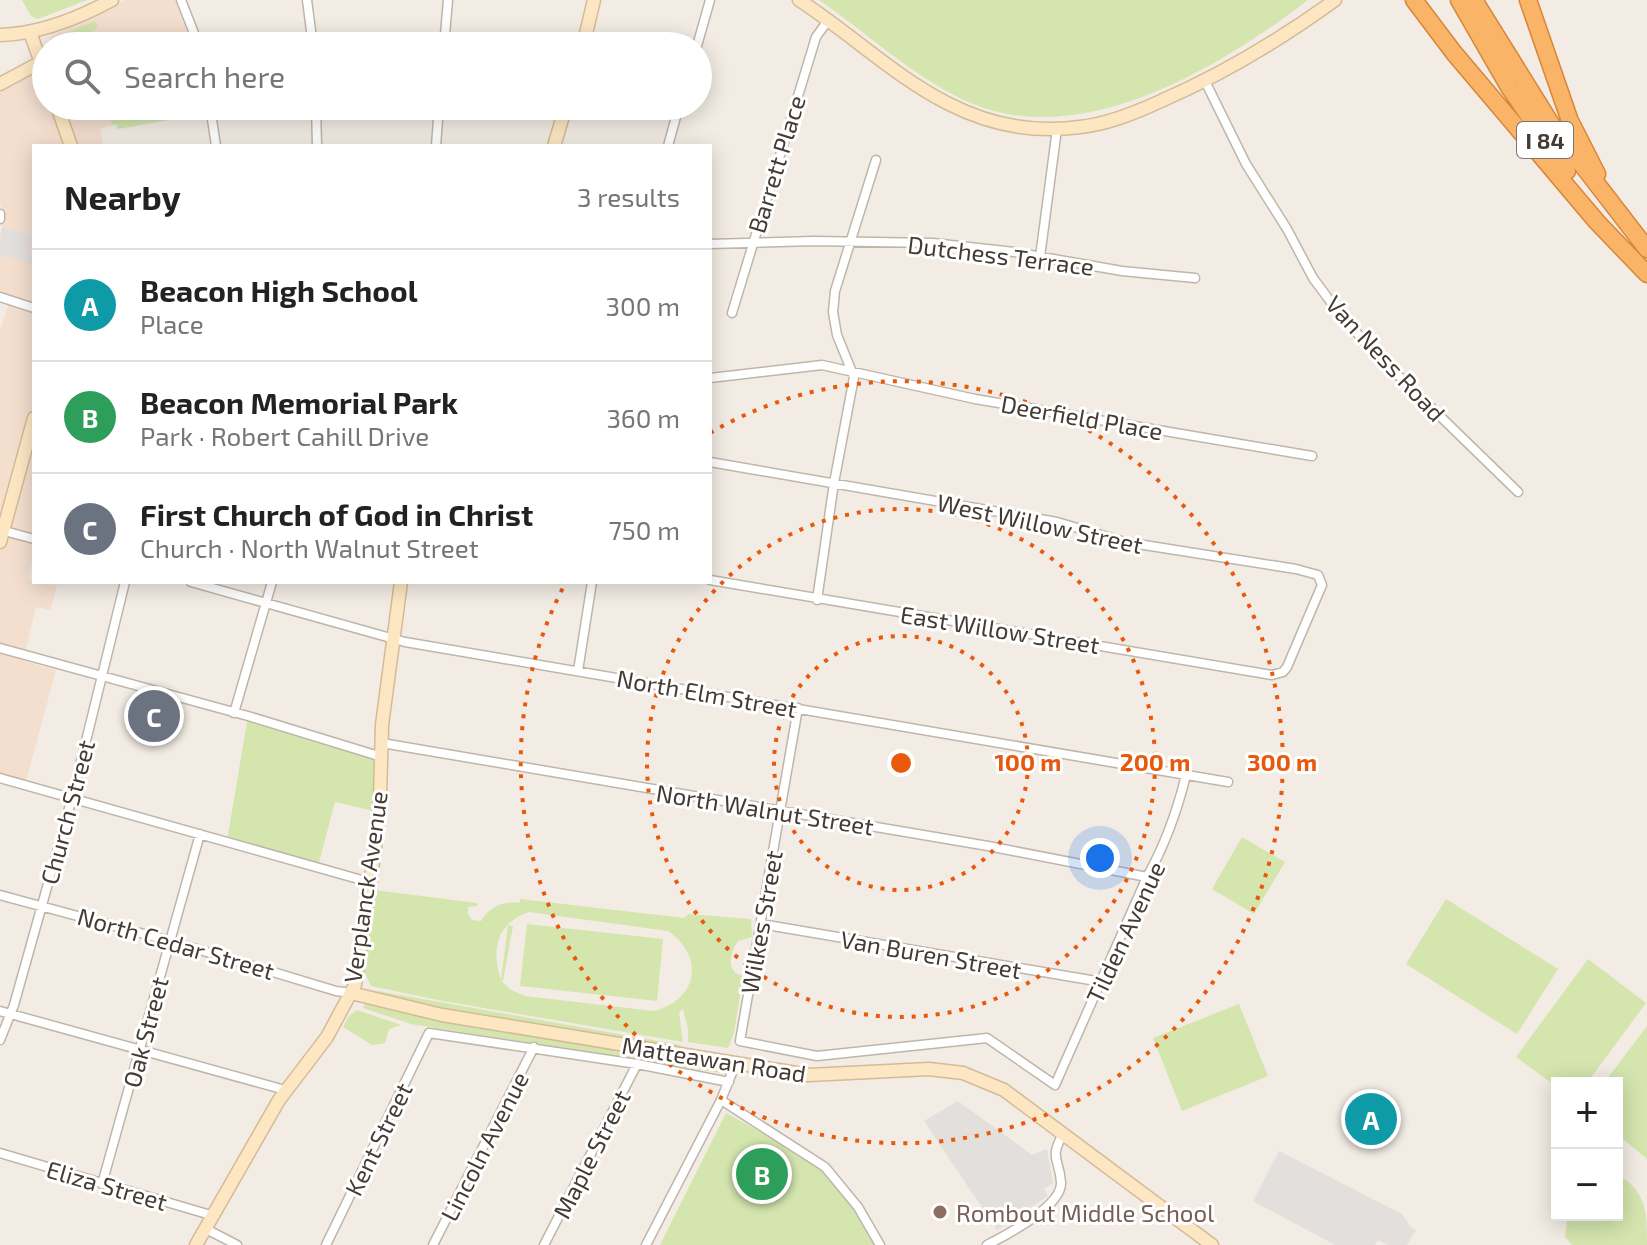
<!DOCTYPE html>
<html lang="en">
<head>
<meta charset="utf-8">
<style>
	body { margin:0; font-family:"Exo 2",sans-serif; background:#f2f2f2; color:#222 }
	.controls { position:absolute; right:24px; bottom:24px; display:grid; overflow:hidden; border-radius:0px; box-shadow:0 4px 20px #0003 }
	.controls button { width:72px; height:72px; display:grid; place-items:center; padding:0; border:0; border-bottom:2px solid #e0e0e0; background:#fff; color:#222; font:40px sans-serif }
	.you { position:absolute; left:1100px; top:858px; width:28px; height:28px; margin:-20px; border:6px solid #fff; border-radius:50%; background:#1a73e8; box-shadow:0 0 0 12px #1a73e833 }
	.badge { display:grid; place-items:center; width:52px; height:52px; border-radius:50%; background:#ea580c; color:#fff; font-size:26px; font-weight:700 }
	.pin { position:absolute; translate:-50% -50%; border:4px solid #fff; box-shadow:0 2px 8px #0006 }
	.list { margin:0; padding:0; list-style:none }
	h2 { display:flex; justify-content:space-between; align-items:center; height:104px; margin:0; padding:0 32px; font-size:34px }
	h2 small { font-size:26px; font-weight:400; color:#767676 }
	.list li { display:grid; grid-template-columns:52px 1fr auto; gap:24px; align-items:center; box-sizing:border-box; height:112px; padding:0 32px; border-top:2px solid #e0e0e0 }
	.list b { display:block; font-size:30px; white-space:nowrap }
	.list p { margin:0; font-size:26px; white-space:nowrap; color:#767676 }
	.list em { font-size:26px; font-style:normal; color:#767676 }
	.icon { flex:none; width:44px; height:44px; fill:none; stroke:currentColor; stroke-width:2; stroke-linecap:round; stroke-linejoin:round }
	.map { position:relative; flex:none; width:1647px; height:1245px; overflow:hidden }
	.search { position:absolute; background:#fff; box-shadow:0 4px 20px #0003; left:32px; top:32px; width:680px; height:88px; display:flex; align-items:center; gap:20px; box-sizing:border-box; padding:0 28px; border-radius:44px; color:#767676; font-size:30px }
	.panel { position:absolute; background:#fff; box-shadow:0 4px 20px #0003; left:32px; top:144px; width:680px; height:440px; border-radius:0px }
	.map>svg:first-child { display:block }
	.commercial { fill:#f4dfcf }
	.green { fill:#d4e5ae; fill-rule:evenodd }
	.parking { fill:#e2dfdd }
	.lines { fill:none; stroke-linecap:round; stroke-linejoin:round }
	.street-casing { stroke:#c0b5aa; stroke-width:11 }
	.secondary-casing { stroke:#d4bb97; stroke-width:15 }
	.highway-casing { stroke:#d88638; stroke-width:19 }
	.street { stroke:#fff; stroke-width:8 }
	.secondary { stroke:#fde7c3; stroke-width:12 }
	.highway { stroke:#fab467; stroke-width:16 }
	.ring { fill:none; stroke:#e8590c; stroke-width:4; stroke-dasharray:4 8 }
	.education-dot { fill:#8d6e63; stroke:#fff; stroke-width:3 }
	.labels { text-anchor:middle; dominant-baseline:central; stroke-width:6; stroke-linejoin:round; paint-order:stroke }
	.shield { fill:#fff; stroke:#7c7671; stroke-width:2 }
	.shield-label { font-size:22px; font-weight:bold; fill:#443b34 }
	.street-label { font-size:24px; fill:#443b34; stroke:#fff }
	.education-label { font-size:24px; fill:#785e54; stroke:#fff; text-anchor:start }
	.centre { fill:#e8590c; stroke:#fff; stroke-width:4 }
	.ring-label { font-size:24px; text-anchor:middle; font-weight:bold; fill:#e8590c; stroke:#fff; stroke-width:6; stroke-linejoin:round; paint-order:stroke }
</style>
</head>
<body>
<div class="map">
<svg width="1647" height="1245" viewBox="0 0 1647 1245">
	<rect width="100%" height="100%" fill="#f2ece4"/>
	<path class="commercial" d="M125,0H175L193,46H46V54V44L53,35L93,18Z
		M46,67V106H107L112,125L100,129L103,146H34V547L28,578L34,582L57,586L50,610L36,607L23,661L56,670L26,781L0,774V331L11,296L0,291V233L5,218L0,204V89Z"/>
	<path class="green" d="M22,0H87L38,19L31,16Z
		M819,0H1308C1219,68 1078,154 964,100C911,75 867,33 819,0Z
		M95,21L98,27L90,33L97,46H49L55,37Z
		M92,106H166L168,120L118,129L116,124L112,125L107,108L94,112Z
		M248,716L382,757L378,812L335,802L318,866L227,841Z
		M1242,837L1285,862L1254,914L1212,889Z
		M374,890L477,903V906L468,907V914L472,920L481,921C490,906 502,901 520,903V899L684,918L688,914L751,919L752,937L738,941C730,953 725,972 743,976L734,1033L728,1048L688,1042V1029L683,1009L679,1012L683,1042L443,1001L371,986L364,971ZM529,912L668,931C706,957 697,1001 653,1011L525,996L511,990L501,981H503L513,926L508,925L501,980C491,950 496,923 529,912Z
		M1446,899L1558,969L1517,1034L1406,964Z
		M527,924L663,939L657,1001L520,986Z
		M1588,959L1646,1003L1587,1083H1557V1087L1516,1057Z
		M372,990L681,1045L678,1048L443,1011Z
		M366,1001L444,1021L722,1065L726,1069L727,1074L411,1024L363,1008Z
		M1239,1004L1268,1076L1182,1111L1153,1038Z
		M357,1010L401,1025L389,1029L385,1043L372,1045L343,1027L349,1016Z
		M1647,1026V1159L1617,1134V1083H1604Z
		M726,1113L825,1167L880,1245H660Z
		M1617,1174C1647,1192 1647,1212 1647,1245H1572L1565,1237L1568,1215H1617Z"/>
	<path class="parking" d="M2,227L34,236L29,253L34,255V265L0,255Z
		M958,1101L1032,1155L1047,1149L1053,1183L1044,1189L1048,1196L997,1230L924,1121Z
		M1279,1151L1402,1214L1410,1226L1416,1230L1407,1245H1388L1378,1240L1375,1245H1335L1253,1201Z"/>
	<g class="lines">
		<defs>
			<path id="street" d="M181,0L199,46
				M307,0L313,46
				M444,46L448,0
				M697,46L710,0
				M1205,81L1246,164L1287,229L1313,278L1333,305L1369,347L1518,492
				M210,106L216,146
				M316,106L317,146
				M436,146L439,106
				M668,146L679,106
				M0,214V219
				M710,244L814,241L933,243L1014,252L1122,271L1195,278
				M1040,257L1057,129
				M0,297L34,308
				M732,313L816,37L829,19
				M710,378L822,365L975,399L1312,456
				M710,462L1057,522L1125,542L1296,569L1318,575L1322,585L1287,667L1283,672L1272,675L710,580
				M1,530L34,539
				M191,582L405,642L1228,782
				M817,600L834,483L854,377L837,335L833,312L835,291L876,160
				M0,648L248,716L382,757
				M578,671L592,582
				M798,708L740,1041L817,1056L987,1038L1055,1085L1147,877C1166,843 1177,812 1186,775
				M234,713L272,582
				M382,743L988,846L1147,877
				M0,778L369,882
				M0,895L170,941L336,991L351,993
				M761,924L1102,982
				M0,1011L285,1090
				M0,1040L14,1005L72,798L125,582
				M721,1100L825,1167L858,1207L880,1245
				M0,1153L214,1216
				M102,1184L200,834
				M206,1229L237,1245
				M326,1245L429,1033L637,1064L729,1082
				M433,1245L534,1047
				M544,1245L637,1064
				M646,1245L721,1100L736,1063
				M987,1245C1006,1235 1063,1206 1061,1182C1059,1157 1049,1159 1063,1134"/>
			<path id="secondary" d="M799,0C850,33 895,77 949,104C990,125 1035,133 1080,127C1108,124 1135,113 1161,101C1223,74 1280,40 1335,0
				M30,32L46,77
				M0,35C40,34 77,19 112,0
				M583,46L594,0
				M0,84L41,62
				M57,106L71,146
				M554,146L566,106
				M0,542L34,418
				M351,993L442,1015L809,1075L929,1069L963,1073L1004,1090L1212,1245
				M196,1245L279,1100L327,1037L355,985L375,849L380,798L382,725L401,582"/>
			<path id="highway" d="M1414,0L1454,53L1597,222L1647,274
				M1459,0L1509,87L1567,171
				M1474,0L1553,127L1647,249
				M1528,0L1570,121L1597,174"/>
		</defs>
		<use href="#street" class="street-casing"/>
		<use href="#secondary" class="secondary-casing"/>
		<use href="#highway" class="highway-casing"/>
		<use href="#street" class="street"/>
		<use href="#secondary" class="secondary"/>
		<use href="#highway" class="highway"/>
	</g>
	<g class="ring">
		<circle cx="901" cy="763" r="127"/>
		<circle cx="901" cy="763" r="254"/>
		<path d="M710 433A381 381 0 1 1 565 584"/>
	</g>
	<circle class="education-dot" cx="940" cy="1212" r="8"/>
	<g class="labels">
		<rect class="shield" x="1517" y="122" width="56" height="36" rx="6"/>
		<g class="shield-label">
			<text x="1545" y="140">I 84</text>
		</g>
		<g class="street-label">
			<text transform="translate(776 164) rotate(-73)">Barrett Place</text>
			<text transform="translate(1001 255) rotate(7)">Dutchess Terrace</text>
			<text transform="translate(1386 358) rotate(47)">Van Ness Road</text>
			<text transform="translate(1082 417) rotate(10)">Deerfield Place</text>
			<text transform="translate(1040 523) rotate(12)">West Willow Street</text>
			<text transform="translate(1000 629) rotate(9)">East Willow Street</text>
			<text transform="translate(707 693) rotate(10)">North Elm Street</text>
			<text transform="translate(765 809) rotate(9)">North Walnut Street</text>
			<text transform="translate(67 812) rotate(-75)">Church Street</text>
			<text transform="translate(365 887) rotate(-82)">Verplanck Avenue</text>
			<text transform="translate(761 922) rotate(-80)">Wilkes Street</text>
			<text transform="translate(1125 932) rotate(-65)">Tilden Avenue</text>
			<text transform="translate(176 943) rotate(16)">North Cedar Street</text>
			<text transform="translate(931 954) rotate(10)">Van Buren Street</text>
			<text transform="translate(145 1032) rotate(-75)">Oak Street</text>
			<text transform="translate(714 1059) rotate(9)">Matteawan Road</text>
			<text transform="translate(378 1139) rotate(-64)">Kent Street</text>
			<text transform="translate(484 1146) rotate(-63)">Lincoln Avenue</text>
			<text transform="translate(591 1154) rotate(-63)">Maple Street</text>
			<text transform="translate(107 1185) rotate(16)">Eliza Street</text>
		</g>
		<g class="education-label">
			<text x="956" y="1212">Rombout Middle School</text>
		</g>
	</g>
	<circle cx="901" cy="763" r="12" class="centre"/>
	<g class="ring-label">
		<text x="1028" y="771">100 m</text>
		<text x="1155" y="771">200 m</text>
		<text x="1282" y="771">300 m</text>
	</g>
</svg>
<div class="controls">
<button>+</button>
<button>−</button>
</div>
<div class="you"></div>
<div class="pin badge" style="left:1371px;top:1119px;background:#0f9aa8">A</div>
<div class="pin badge" style="left:762px;top:1174px;background:#2e9e5b">B</div>
<div class="pin badge" style="left:154px;top:716px;background:#6b7280">C</div>
<div class="search"><svg class="icon" aria-label="search" viewBox="0 0 24 24"><circle cx="10" cy="10" r="6"/><path d="M15 15l6 6"/></svg>Search here</div>
<section class="panel">
<h2>Nearby<small>3 results</small></h2>
<ul class="list">
<li><span class="badge" style="background:#0f9aa8">A</span><div><b>Beacon High School</b><p>Place</p></div><em>300 m</em></li>
<li><span class="badge" style="background:#2e9e5b">B</span><div><b>Beacon Memorial Park</b><p>Park · Robert Cahill Drive</p></div><em>360 m</em></li>
<li><span class="badge" style="background:#6b7280">C</span><div><b>First Church of God in Christ</b><p>Church · North Walnut Street</p></div><em>750 m</em></li>
</ul>
</section>
</div>
</body>
</html>
